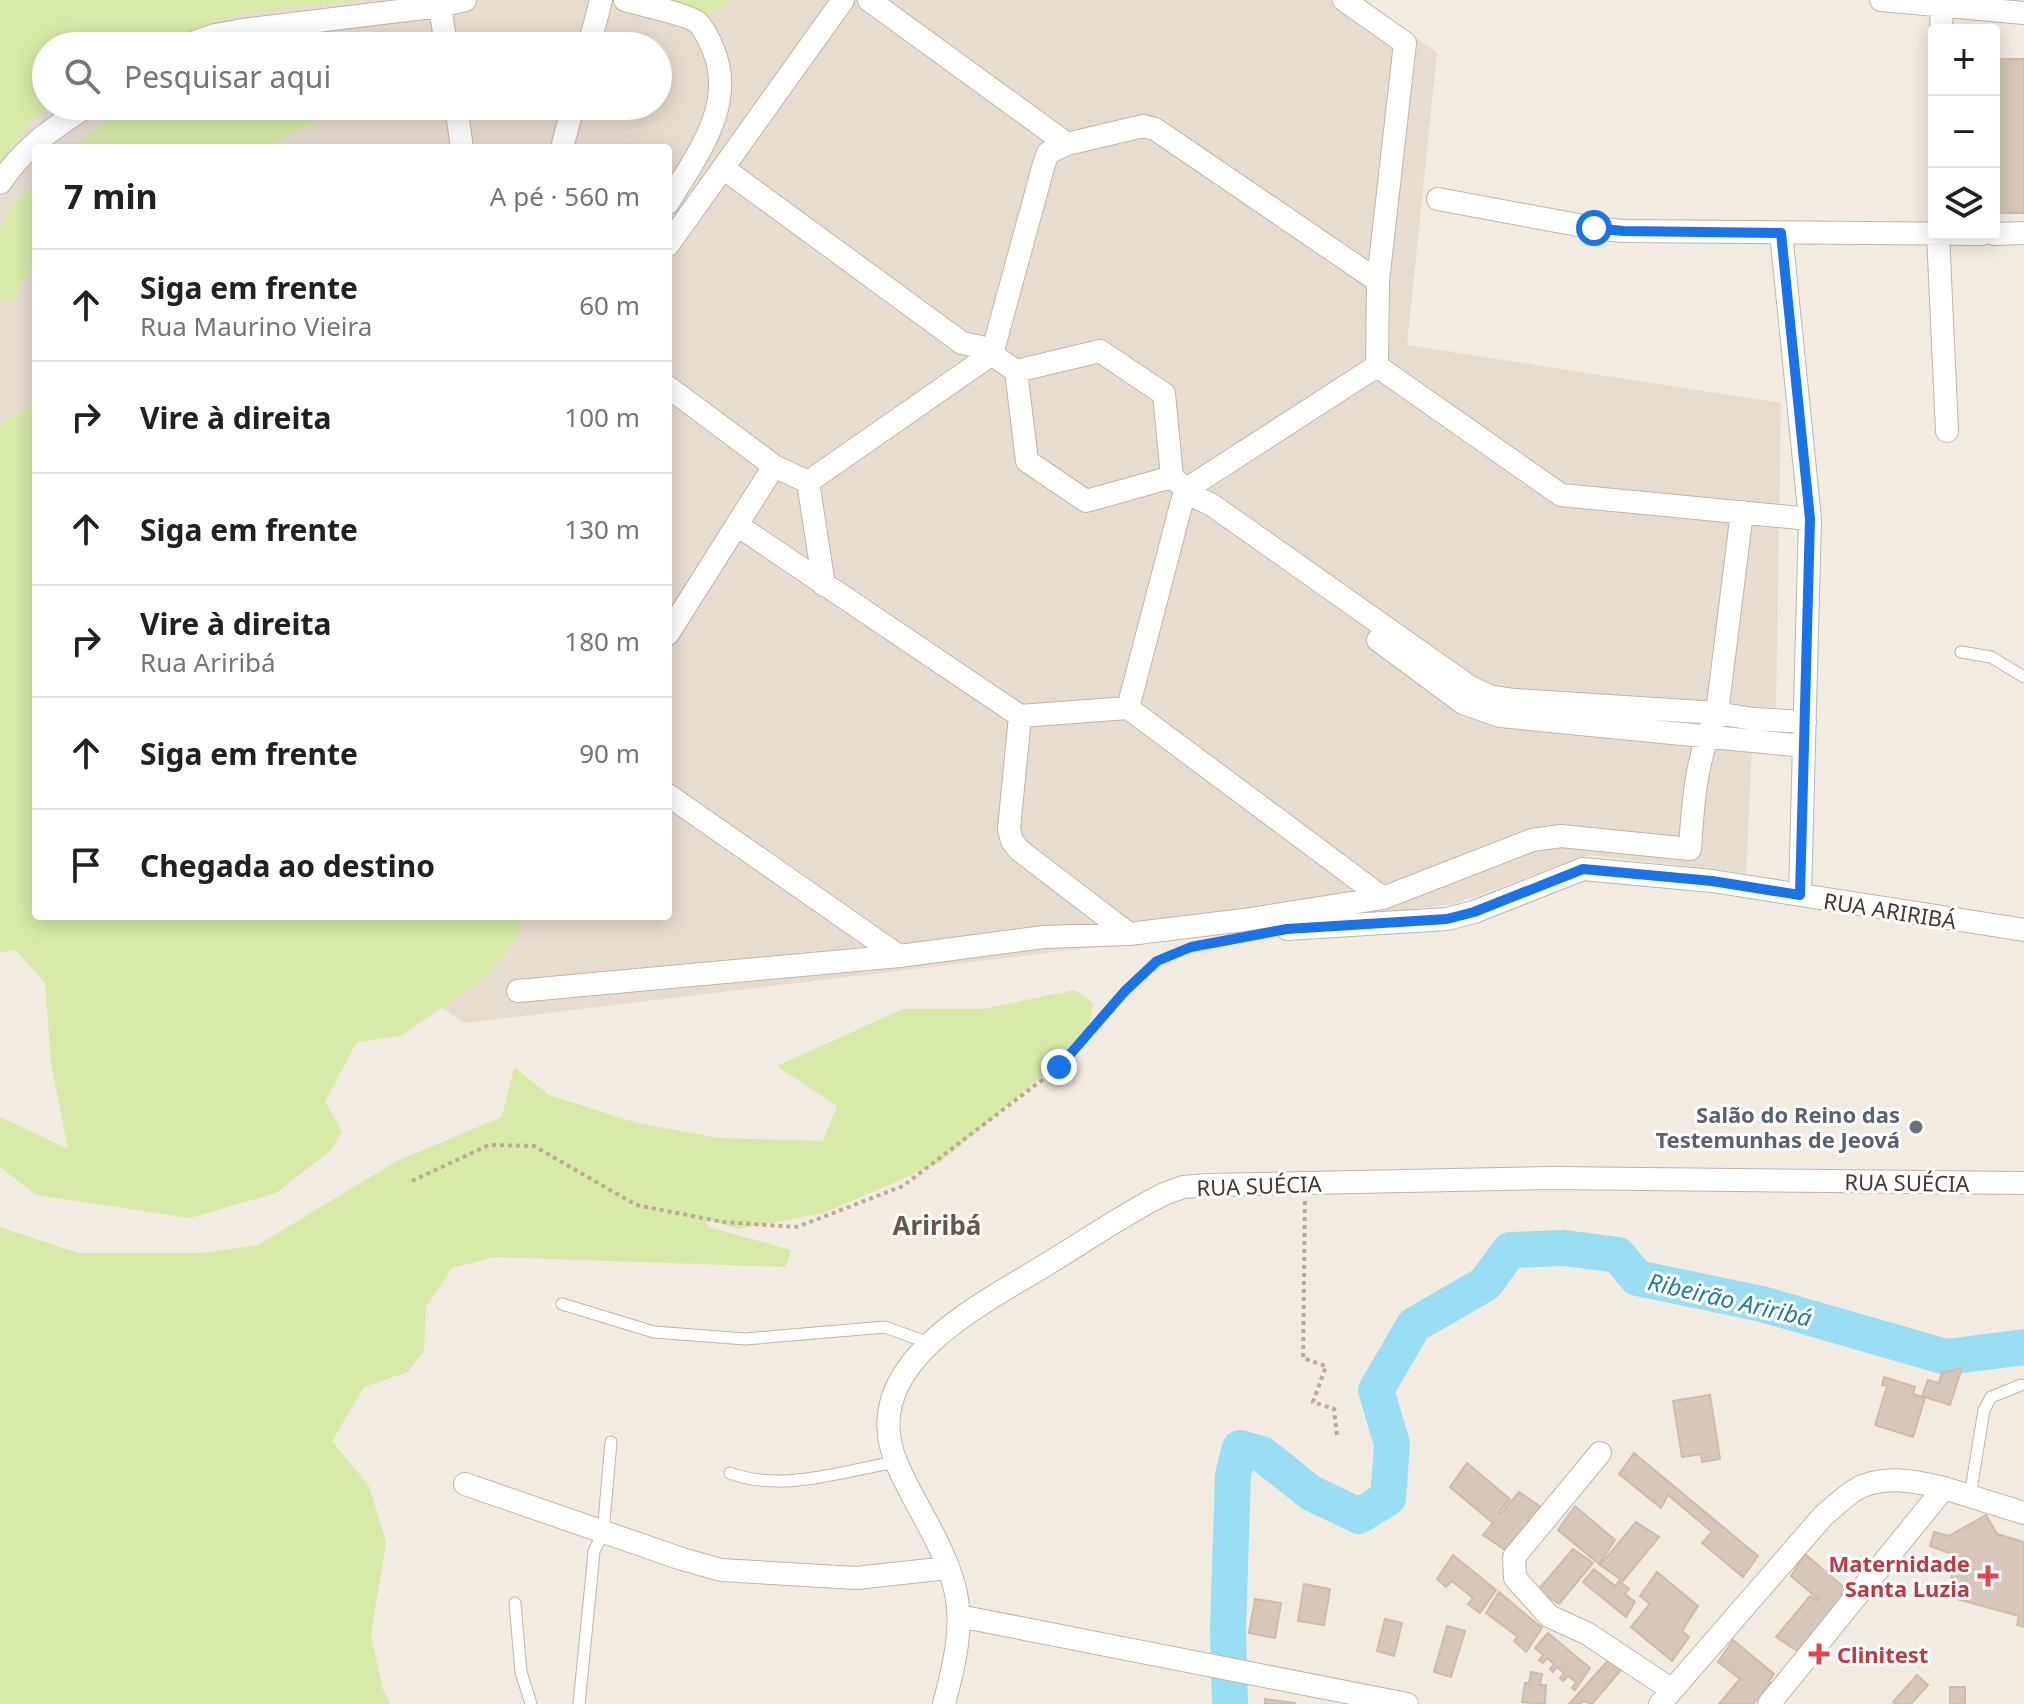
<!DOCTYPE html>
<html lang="pt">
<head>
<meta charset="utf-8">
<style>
	body { margin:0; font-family:"Noto Sans",sans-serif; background:#f6f6f6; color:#202124 }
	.controls { position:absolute; right:24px; top:24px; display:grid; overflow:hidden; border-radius:8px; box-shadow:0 4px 20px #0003 }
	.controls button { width:72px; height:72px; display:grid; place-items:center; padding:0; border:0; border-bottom:2px solid #e0e0e0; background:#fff; color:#202124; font:40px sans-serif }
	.stop { position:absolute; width:24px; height:24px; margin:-18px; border:6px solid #1a73e8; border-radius:50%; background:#fff }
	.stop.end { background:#1a73e8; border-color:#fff; box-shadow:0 2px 8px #0008 }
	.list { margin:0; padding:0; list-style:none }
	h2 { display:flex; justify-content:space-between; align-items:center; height:104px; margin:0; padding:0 32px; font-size:34px }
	h2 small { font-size:26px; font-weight:400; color:#757577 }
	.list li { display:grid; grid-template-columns:52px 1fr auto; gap:24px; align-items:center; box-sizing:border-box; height:112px; padding:0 32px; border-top:2px solid #e0e0e0 }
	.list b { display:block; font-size:30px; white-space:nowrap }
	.list p { margin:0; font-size:26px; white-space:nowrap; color:#757577 }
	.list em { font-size:26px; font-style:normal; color:#757577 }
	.icon { flex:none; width:44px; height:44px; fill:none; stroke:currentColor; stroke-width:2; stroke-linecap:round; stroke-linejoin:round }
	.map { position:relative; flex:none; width:2024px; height:1704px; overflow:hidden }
	.search { position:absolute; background:#fff; box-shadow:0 4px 20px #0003; left:32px; top:32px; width:640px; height:88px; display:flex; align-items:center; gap:20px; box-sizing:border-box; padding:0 28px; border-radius:44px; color:#757577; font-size:30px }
	.panel { position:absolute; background:#fff; box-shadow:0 4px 20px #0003; left:32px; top:144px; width:640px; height:776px; border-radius:8px }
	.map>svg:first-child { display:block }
	.residential { fill:#e7dcd0 }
	.green { fill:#d7eaa8 }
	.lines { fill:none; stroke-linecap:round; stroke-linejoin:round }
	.river { stroke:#9adef4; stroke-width:36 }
	.building { fill:#d7c7ba; stroke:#d0bbaa; stroke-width:2 }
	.service-casing { stroke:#c1b4a7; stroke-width:13 }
	.minor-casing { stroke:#c1b4a7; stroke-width:24 }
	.path { stroke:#c1aa95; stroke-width:4; stroke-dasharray:4 4; stroke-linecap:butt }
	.service { stroke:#fff; stroke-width:11 }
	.minor { stroke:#fff; stroke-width:22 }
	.route { stroke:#1a73e8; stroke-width:10 }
	.worship-dot { fill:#6b7280; stroke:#fff; stroke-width:3 }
	.health-dot { fill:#e0444e; stroke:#fff; stroke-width:3 }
	.labels { text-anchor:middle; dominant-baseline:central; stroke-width:6; stroke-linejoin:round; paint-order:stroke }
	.street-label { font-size:22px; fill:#443a32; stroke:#fff }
	.worship-label { font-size:22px; font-weight:bold; fill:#5b616d; stroke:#fff; text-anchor:end }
	.health-label { font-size:22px; font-weight:bold; fill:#be3a42; stroke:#fff; text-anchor:end }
	.water-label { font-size:24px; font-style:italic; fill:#237d9c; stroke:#fff }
	.quarter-label { font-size:26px; font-weight:bold; fill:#675649; stroke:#fff }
</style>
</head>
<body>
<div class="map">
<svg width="2024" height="1704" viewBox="0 0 2024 1704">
	<rect width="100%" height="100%" fill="#f2ebe2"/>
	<path class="residential" d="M363,0H1365L1437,53L1407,345L1781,403L1776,710L1754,709L1746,873L1590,855L1454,904L464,1023L441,1007L488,976L519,934V916H668V148H267L342,106H658V46H356L280,43L266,46H157L217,20L255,10Z
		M54,106H126L71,148H36V182L10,208L0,227V169L30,120Z
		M36,259V402L0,425V300L12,302Z"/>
	<path class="green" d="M0,0H363L255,11L217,20L157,46H46V106H54L30,121L0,169Z
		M649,0H726L731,2L704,16Z
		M126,106H342L267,148H71Z
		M36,182V259L11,302L0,300V227L10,208Z
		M36,402V916H519V934L488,976L400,1036L357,1042L325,1101L342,1132L331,1150L276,1193L190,1218L36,1195L0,1167V1117L68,1149L51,1063L45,983L16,950L0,953V425Z
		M1075,990L1093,1003L1087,1038L941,1162L824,1213L738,1229L706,1219L708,1227L791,1250L786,1267L494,1257L452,1268L426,1307L424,1351L408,1372L364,1387L332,1441L369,1486L386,1542L371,1635L383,1690L391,1704H0V1227L78,1253H203L258,1245L397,1161L502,1117L514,1067L549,1095L637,1123L719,1138L823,1141L837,1106L777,1066L903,1009H982Z"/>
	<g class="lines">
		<path class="river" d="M1230,1704L1228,1629L1233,1475L1240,1448L1262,1454L1311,1493L1359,1516L1388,1498L1392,1444L1376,1390L1414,1325L1485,1284L1510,1250L1565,1248L1618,1255L1637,1278L1762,1304L1946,1357L2024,1347"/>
	</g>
	<path class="building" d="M1994,59H2024V213H1994Z
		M1962,1368L1950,1405L1922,1396L1928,1380L1939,1383L1942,1373Z
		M1884,1377L1915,1387L1913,1394L1925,1398L1913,1437L1875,1425L1887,1386L1882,1385Z
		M1710,1395L1720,1459L1702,1462L1701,1454L1682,1457L1673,1401Z
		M1634,1453L1758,1556L1743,1577L1702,1543L1712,1532L1668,1495L1661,1508L1619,1474Z
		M1467,1463L1510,1499L1499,1512L1501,1514L1519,1492L1541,1507L1505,1550L1483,1535L1493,1523L1450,1487Z
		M1575,1506L1615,1540L1599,1564L1558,1530Z
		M1986,1515L1997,1534L2024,1542V1627L2017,1625L2019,1616L1946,1596L1958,1556L1930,1546L1934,1532L1949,1536Z
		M1636,1522L1659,1537L1623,1581L1600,1565Z
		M1573,1549L1593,1563L1559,1604L1538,1590Z
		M1805,1554L1846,1589L1841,1595L1843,1597L1797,1651L1776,1637L1810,1596L1817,1601L1818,1599L1791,1576Z
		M1453,1555L1496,1590L1480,1613L1468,1604L1473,1598L1452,1581L1446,1587L1437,1579Z
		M1594,1569L1615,1586L1619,1581L1629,1589L1625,1594L1635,1602L1626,1617L1583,1582Z
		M1657,1572L1698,1606L1682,1631L1689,1637L1672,1661L1631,1627L1650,1604L1640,1596Z
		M1304,1584L1330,1589L1324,1625L1298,1621Z
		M1499,1592L1542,1628L1526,1652L1514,1641L1518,1637L1486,1613Z
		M1255,1599L1281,1603L1275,1638L1249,1633Z
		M1385,1619L1402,1623L1394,1656L1377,1651Z
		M1447,1626L1465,1631L1451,1677L1434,1672Z
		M1548,1633L1590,1668L1575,1690L1572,1688L1576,1682L1568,1676L1563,1681L1560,1678L1564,1673L1557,1667L1553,1672L1550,1669L1554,1664L1547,1658L1543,1663L1539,1660L1543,1655L1535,1648Z
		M1733,1640L1774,1674L1769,1681L1771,1683L1753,1704H1719L1740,1679L1718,1662Z
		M1613,1655L1625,1665L1592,1704L1583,1701L1580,1704H1569Z
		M1531,1672L1542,1674L1540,1685H1546L1545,1704L1522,1702L1525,1683H1529Z
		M1917,1675L1928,1685L1911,1704H1895L1893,1702Z
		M1950,1687H1965V1704H1950Z
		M1265,1699L1295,1703V1704H1265Z"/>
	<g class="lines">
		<defs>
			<path id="service" d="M1961,652L1991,657L2024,677
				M562,1304L654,1332L745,1339L885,1327L929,1343
				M730,1473C782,1493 843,1471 896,1462
				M1970,1496L1984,1410L1991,1397L2021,1385
				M515,1603L521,1672L531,1704
				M579,1704L593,1563L594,1551L603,1533L611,1442"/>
			<path id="minor" d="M625,0C641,5 687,14 697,22C703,27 710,41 713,49C737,105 696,156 668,203
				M869,0L1067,144
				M1344,0L1405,43L1378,281L1377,366
				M1881,0L2024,13
				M440,6L446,46
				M1941,30L1942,6
				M183,46L215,35L243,30L440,6L465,0
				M589,46L601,0
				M456,106L462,148
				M562,148L573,106
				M723,168L962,343L981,347L1016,371L1100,351L1164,394L1172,477L1195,497L1212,505L1470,687L1489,696L1514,700L1717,713L1753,719L1805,722
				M0,183C24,147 51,130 87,106
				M1438,199L1594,228L1623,231L1982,234
				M1781,233L1810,519L1800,895
				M1938,234L1947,431
				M1994,234L2024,233
				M668,245L843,0
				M1377,366L1561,495L1810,519
				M1016,371L1027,461L1086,501L1172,477
				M668,387L774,466L808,482L824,585
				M808,482L992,354L1044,164L1048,153L1067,144L1143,126L1155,129L1378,281
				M737,525L1020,716L1009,829L1012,841L1019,850L1129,934
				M668,634L774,466
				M1378,640L1463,703L1500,716L1804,746
				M1128,708L1383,898
				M1020,716L1128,708L1185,490L1377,366
				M668,795L899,956
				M1287,929L1447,919L1474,912L1583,869L1712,881L2024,930
				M518,991L899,956L1044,937L1129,934L1244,920L1383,898L1532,840L1561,836L1690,849C1693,801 1696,757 1717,713L1742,512
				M1600,1453L1514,1557L1515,1578L1549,1616L1588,1634L1672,1690
				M465,1484L682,1559L721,1570L856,1578L948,1568
				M959,1616L1407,1704
				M944,1704C954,1666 965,1624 954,1585C942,1542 914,1504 897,1464C855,1366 977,1307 1044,1266C1084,1242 1122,1215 1164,1194L1183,1187L1207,1185L1553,1178L2024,1183
				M1660,1704L1824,1515C1834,1507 1844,1497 1855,1490C1881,1474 1916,1481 1944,1488
				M1769,1704L1944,1488L2024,1513"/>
		</defs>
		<use href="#service" class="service-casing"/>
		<use href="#minor" class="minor-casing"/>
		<path class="path" d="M412,1181L489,1145L534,1146L636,1205L723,1222L797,1227L903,1186L1059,1067L1125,991L1157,961L1183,950
			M1305,1201L1303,1358L1326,1366L1313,1402L1334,1409L1337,1436"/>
		<use href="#service" class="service"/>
		<use href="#minor" class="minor"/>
	</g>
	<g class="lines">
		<path class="route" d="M1059,1067L1125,991L1157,961L1191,947L1287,929L1447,919L1474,912L1583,869L1712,881L1800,895L1810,519L1781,233L1623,231L1594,228"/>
	</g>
	<circle class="worship-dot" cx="1916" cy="1127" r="8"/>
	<g class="health-dot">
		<path d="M1984 1564h8v8h8v8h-8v8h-8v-8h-8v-8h8z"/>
		<path d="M1815 1642h8v8h8v8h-8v8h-8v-8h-8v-8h8z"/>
	</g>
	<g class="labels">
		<g class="street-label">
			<text transform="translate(1890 910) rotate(9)">RUA ARIRIBÁ</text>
			<text transform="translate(1907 1182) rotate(1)">RUA SUÉCIA</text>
			<text transform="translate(1259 1185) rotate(-2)">RUA SUÉCIA</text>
		</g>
		<g class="worship-label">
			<text x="1900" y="1114">Salão do Reino das<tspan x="1900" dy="25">Testemunhas de Jeová</tspan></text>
		</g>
		<g class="health-label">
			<text x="1970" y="1563">Maternidade<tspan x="1970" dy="25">Santa Luzia</tspan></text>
			<text x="1837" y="1654" text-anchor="start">Clinitest</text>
		</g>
		<g class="water-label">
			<text transform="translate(1730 1299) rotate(13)">Ribeirão Ariribá</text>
		</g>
		<g class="quarter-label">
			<text x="937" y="1225">Ariribá</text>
		</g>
	</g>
</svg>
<div class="controls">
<button>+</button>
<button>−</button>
<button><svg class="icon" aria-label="layers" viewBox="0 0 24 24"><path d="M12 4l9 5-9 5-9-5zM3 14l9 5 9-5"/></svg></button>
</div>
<div class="stop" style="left:1594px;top:228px"></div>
<div class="stop end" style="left:1059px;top:1067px"></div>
<div class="search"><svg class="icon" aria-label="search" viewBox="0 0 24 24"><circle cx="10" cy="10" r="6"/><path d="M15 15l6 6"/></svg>Pesquisar aqui</div>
<section class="panel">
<h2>7 min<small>A pé · 560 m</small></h2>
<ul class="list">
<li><svg class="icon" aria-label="ahead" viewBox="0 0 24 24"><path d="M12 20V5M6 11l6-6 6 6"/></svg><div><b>Siga em frente</b><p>Rua Maurino Vieira</p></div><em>60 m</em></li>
<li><svg class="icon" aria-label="right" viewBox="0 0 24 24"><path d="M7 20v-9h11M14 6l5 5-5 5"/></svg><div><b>Vire à direita</b></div><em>100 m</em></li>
<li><svg class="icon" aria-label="ahead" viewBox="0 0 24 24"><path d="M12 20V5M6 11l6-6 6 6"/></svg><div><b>Siga em frente</b></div><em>130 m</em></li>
<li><svg class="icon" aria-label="right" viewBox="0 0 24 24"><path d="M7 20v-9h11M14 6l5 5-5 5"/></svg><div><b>Vire à direita</b><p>Rua Ariribá</p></div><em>180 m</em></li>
<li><svg class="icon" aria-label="ahead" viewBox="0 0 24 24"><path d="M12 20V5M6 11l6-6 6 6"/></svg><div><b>Siga em frente</b></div><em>90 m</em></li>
<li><svg class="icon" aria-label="arrive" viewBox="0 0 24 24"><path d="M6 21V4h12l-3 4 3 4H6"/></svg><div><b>Chegada ao destino</b></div></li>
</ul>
</section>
</div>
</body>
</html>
